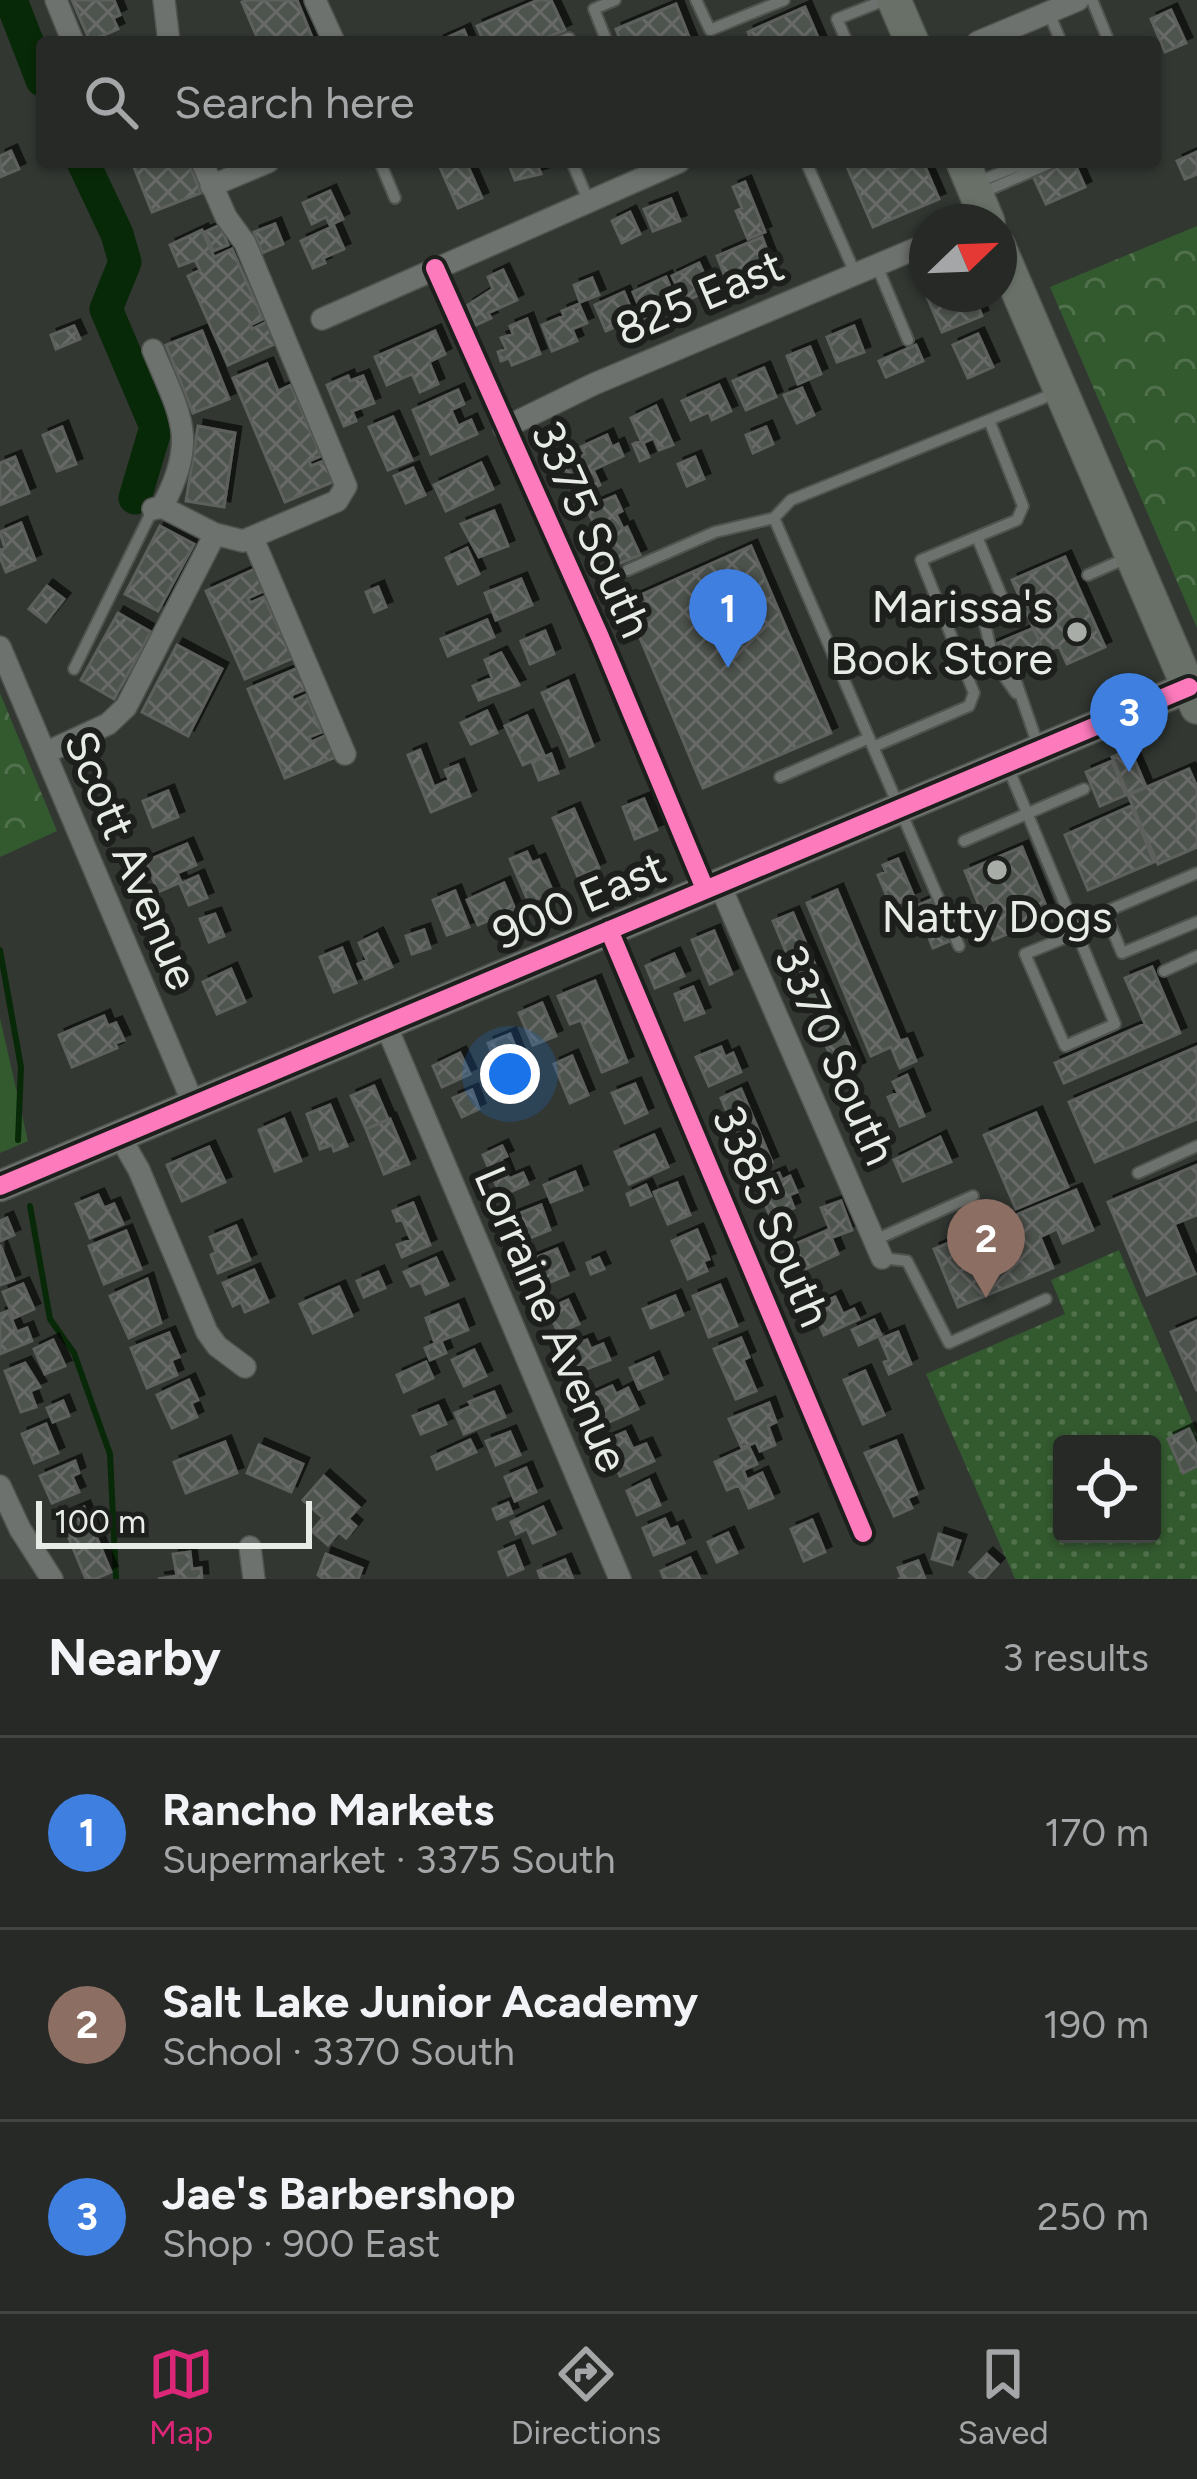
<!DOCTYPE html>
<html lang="en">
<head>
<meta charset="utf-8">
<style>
	body { margin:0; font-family:Figtree,sans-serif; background:#2e312e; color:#f1f3f6 }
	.controls { position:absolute; right:36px; bottom:36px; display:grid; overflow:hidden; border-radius:12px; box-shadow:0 3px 9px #0004 }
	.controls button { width:108px; height:108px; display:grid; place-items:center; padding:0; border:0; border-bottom:3px solid #424543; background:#262926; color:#f1f3f6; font:60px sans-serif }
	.compass { position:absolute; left:909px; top:204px; width:108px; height:108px; border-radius:50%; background:#262926; box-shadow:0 3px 9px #0004; rotate:67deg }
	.scale { position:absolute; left:36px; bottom:30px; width:276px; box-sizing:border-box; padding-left:12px; border:6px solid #e7ece6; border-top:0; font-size:33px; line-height:42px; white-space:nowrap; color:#e7ece6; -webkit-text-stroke:9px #1c1f1b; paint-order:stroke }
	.you { position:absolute; left:510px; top:1074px; width:42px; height:42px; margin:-30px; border:9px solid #fff; border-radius:50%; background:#1a73e8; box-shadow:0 0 0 18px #1a73e833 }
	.badge { display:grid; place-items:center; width:78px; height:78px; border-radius:50%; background:#db2777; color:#fff; font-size:39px; font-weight:700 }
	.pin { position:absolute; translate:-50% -99px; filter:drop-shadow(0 3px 6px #0008) }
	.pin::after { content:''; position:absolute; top:63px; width:42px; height:36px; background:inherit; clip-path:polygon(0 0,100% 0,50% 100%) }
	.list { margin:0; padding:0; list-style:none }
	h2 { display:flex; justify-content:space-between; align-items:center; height:156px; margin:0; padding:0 48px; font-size:51px }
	h2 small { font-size:39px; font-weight:400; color:#a4a6a7 }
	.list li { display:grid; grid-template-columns:78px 1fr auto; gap:36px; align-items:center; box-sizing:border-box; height:192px; padding:0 48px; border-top:3px solid #424543 }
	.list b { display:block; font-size:45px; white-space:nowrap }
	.list p { margin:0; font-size:39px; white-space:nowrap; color:#a4a6a7 }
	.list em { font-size:39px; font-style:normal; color:#a4a6a7 }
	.icon { flex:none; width:66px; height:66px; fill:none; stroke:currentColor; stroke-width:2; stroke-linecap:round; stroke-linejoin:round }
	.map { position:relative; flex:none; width:1197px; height:1579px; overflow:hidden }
	.search { position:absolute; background:#262926; box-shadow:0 3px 9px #0004; left:36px; right:36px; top:36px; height:132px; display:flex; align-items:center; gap:30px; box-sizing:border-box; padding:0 42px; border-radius:12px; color:#a4a6a7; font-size:45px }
	.sheet { height:732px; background:#262926 }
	nav { display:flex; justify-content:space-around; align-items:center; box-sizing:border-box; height:168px; border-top:3px solid #424543; background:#262926; font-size:33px; color:#a4a6a7 }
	nav a { display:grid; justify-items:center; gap:6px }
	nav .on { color:#db2777 }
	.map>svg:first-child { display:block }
	.grass { fill:url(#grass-dots); fill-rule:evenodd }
	.park { fill:url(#park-crowns) }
	.garden { fill:#33592f }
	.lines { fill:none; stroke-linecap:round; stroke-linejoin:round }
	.stream { stroke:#082907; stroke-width:6 }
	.river { stroke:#082907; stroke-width:33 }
	.building { fill:url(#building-cross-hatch); stroke:#5d615d; stroke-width:3; filter:url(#shadow) }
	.service-casing { stroke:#50544f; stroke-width:14 }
	.minor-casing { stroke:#50544f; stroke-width:24 }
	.secondary-casing { stroke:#50544f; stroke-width:33 }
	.primary-casing { stroke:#50544f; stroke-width:36 }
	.service { stroke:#6e726e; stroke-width:10 }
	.minor { stroke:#6e726e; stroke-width:21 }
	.secondary { stroke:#6e726e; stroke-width:30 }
	.primary { stroke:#687068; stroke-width:33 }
	.cycleway-casing { stroke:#1c1f1b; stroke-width:26 }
	.cycleway { stroke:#fd7abc; stroke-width:18 }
	.poi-dot { fill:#a8ada7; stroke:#1c1f1b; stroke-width:4.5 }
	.labels { text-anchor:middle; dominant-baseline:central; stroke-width:12; stroke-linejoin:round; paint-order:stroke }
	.street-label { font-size:45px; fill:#e7ece6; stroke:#1c1f1b }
	.poi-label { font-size:45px; fill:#e7ece6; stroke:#1c1f1b; text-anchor:end }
</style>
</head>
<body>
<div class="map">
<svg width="1197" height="1579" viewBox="0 0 1197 1579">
	<defs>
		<pattern id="grass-dots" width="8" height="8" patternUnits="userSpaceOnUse" patternTransform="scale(3)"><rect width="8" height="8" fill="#33592f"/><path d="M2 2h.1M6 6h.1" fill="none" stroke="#51714d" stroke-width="1.8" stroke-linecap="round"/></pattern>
		<pattern id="park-crowns" width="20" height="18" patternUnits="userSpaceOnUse" patternTransform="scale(3)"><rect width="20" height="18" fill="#33592f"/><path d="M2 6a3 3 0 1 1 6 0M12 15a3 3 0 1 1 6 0" fill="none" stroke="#51714d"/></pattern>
		<pattern id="building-cross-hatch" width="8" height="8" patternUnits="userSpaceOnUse" patternTransform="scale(3)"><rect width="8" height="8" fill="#4e524e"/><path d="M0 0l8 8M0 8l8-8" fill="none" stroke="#686b68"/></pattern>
		<filter id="shadow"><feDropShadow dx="6" dy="-6" stdDeviation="0" flood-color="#0009"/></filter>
	</defs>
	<rect width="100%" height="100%" fill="#323732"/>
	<path class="grass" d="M1119,1250L1197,1433V1579H1015L926,1374L1065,1314L1051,1280ZM1062,1444H1152V1534H1062Z"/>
	<path class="park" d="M1197,226V628L1050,287Z
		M0,693L57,831L0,857Z"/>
	<path class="garden" d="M0,1018L28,1141L0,1153Z"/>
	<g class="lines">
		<path class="stream" d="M0,950L21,1067L18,1140
			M30,1206L50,1319L74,1353L110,1454L116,1579"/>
		<path class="river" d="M11,0L42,80
			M83,162L117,234L125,262L106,309L156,427L135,498"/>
	</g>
	<path class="building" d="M72,0H114L120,15L113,18L118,29L90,41Z
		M247,0H297L314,42H259L242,2Z
		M538,0H551L565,30L544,39L541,33V40L536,42H484L477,26Z
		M676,4L691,42H621L616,29Z
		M805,7L820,42H752L748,32Z
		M1171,10L1186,43L1165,52L1151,19Z
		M464,30L469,42H437Z
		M11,151L19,169L0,177V156Z
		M1197,152V174L1185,179L1177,161Z
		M132,162H188L201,193L152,212Z
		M447,162H466L482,198L458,208L439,165Z
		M508,162H536L541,174L515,180Z
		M845,162H890L893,169L909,162H923L939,199L873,227Z
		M1064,162H1074L1085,187L1046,204L1033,176Z
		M745,182L765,232L748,239L736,211L742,208L733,187Z
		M330,191L343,219L330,225L326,217L312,224L303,203Z
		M671,199L680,221L653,231L644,209Z
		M630,212L640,234L622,243L612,221Z
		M275,224L283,244L262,253L254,232Z
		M220,225L228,245L213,251L205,232Z
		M334,226L344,249L323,258L325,263L313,268L301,241Z
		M202,230L214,257L232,249L263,319L250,325L252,329L267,322L277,343L228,365L188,276L200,270L195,260L179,266L170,245Z
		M762,237L772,263L727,281L717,256Z
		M699,263L711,289L684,302L672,276Z
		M503,270L517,300L488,313L491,318L476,325L468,305L493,289L488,277Z
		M666,277L677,303L644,318L633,292Z
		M592,278L599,295L580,302L574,285Z
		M927,283V294H973L982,316L942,332L922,285Z
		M624,292L635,318L606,331L595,305Z
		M579,304L587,323L572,329L577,341L552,351L542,325L564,316L562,311Z
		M527,319L540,354L512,365L509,358L501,361L498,352L506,349L501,338L513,334L510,326Z
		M74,326L80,339L56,349L51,335Z
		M854,326L864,352L837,362L827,337Z
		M202,331L229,399L193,413L166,345Z
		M435,331L445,354L429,362L438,384L420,392L412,374L387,385L375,357Z
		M978,334L993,367L968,378L953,345Z
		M916,345L923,361L886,377L879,361Z
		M810,347L821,374L798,384L787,356Z
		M267,364L278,391L291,385L321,456L309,461L311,466L326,460L335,481L285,502L233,378Z
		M764,368L776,397L746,410L733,381Z
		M348,376L350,381L363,376L374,403L352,411L356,421L344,426L327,385Z
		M719,385L731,411L712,420L709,412L691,420L682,401Z
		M802,388L814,415L797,423L784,395Z
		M458,390L464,404L451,410L458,426L471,420L477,434L431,454L413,410Z
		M656,406L673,445L659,450L654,438L643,443L649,457L640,461L633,444L641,441L631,418Z
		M393,417L412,460L388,470L369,427Z
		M198,426L235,433L224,507L186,501Z
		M62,427L76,464L57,471L43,435Z
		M766,427L773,444L753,453L746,435Z
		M607,435L612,447L618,444L623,456L593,470L600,485L577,495L563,464L585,454L581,447Z
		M15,457L29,493L0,505V463Z
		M695,457L704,479L687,486L678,464Z
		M481,463L493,489L446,511L434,485Z
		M413,468L425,495L406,503L394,476Z
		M615,496L622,511L616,514L623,529L627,527L640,555L616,565L586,508Z
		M494,511L508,546L479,557L461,524Z
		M21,523L35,560L6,572L0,557V550L5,548L0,532Z
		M160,526L194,544L158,611L125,594Z
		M751,546L831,733L703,788L625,602Z
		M467,548L479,574L458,584L446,558Z
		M1065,557L1105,647L1067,664L1059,646L1044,652L1012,580Z
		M255,569L264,591L248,598L250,603L264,597L293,658L245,679L206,591Z
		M521,579L532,605L496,620L485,593Z
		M47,586L64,599L46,622L29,609Z
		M378,587L386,607L374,612L366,592Z
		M118,613L151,632L114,699L81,680Z
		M487,620L494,637L448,656L441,639Z
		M1034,628L1044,652L994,675L984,649Z
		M545,631L554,654L530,664L521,641Z
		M177,645L222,669L188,736L142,712Z
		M501,653L519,685L479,700L473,686L492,678L485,660Z
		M298,668L306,689L291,695L293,701L306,695L322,732L309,737L311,742L327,735L336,757L285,778L248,689Z
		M568,681L593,746L570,756L542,693Z
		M487,711L497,733L471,744L461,723Z
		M527,716L544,755L523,765L505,726Z
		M1130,749L1146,787L1128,794L1112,757Z
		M420,750L434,787L449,780L445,770L458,765L470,796L431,812L408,755Z
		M551,754L558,773L539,780L532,762Z
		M1112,761L1126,795L1100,806L1086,772Z
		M1189,769L1197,787V847L1158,864L1128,795Z
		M168,791L178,817L153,827L143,801Z
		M644,799L657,830L635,839L623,807Z
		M1131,806L1154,862L1088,890L1065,835Z
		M574,809L599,868L578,877L553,818Z
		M187,844L196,865L177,873L181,882L158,892L146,861Z
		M1022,847L1050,916L993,940L965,871Z
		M527,852L532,863L539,860L553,892L529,903L510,859Z
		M898,859L914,897L891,906L878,875L886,872L883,865Z
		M198,876L207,898L189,905L180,884Z
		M504,883L515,909L478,925L467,900Z
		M837,890L900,1041L907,1039L916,1061L900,1068L891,1047L871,1056L807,903Z
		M455,891L469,927L447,935L433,900Z
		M935,898L952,940L933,948L916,906Z
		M793,913L859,1068L839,1076L773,921Z
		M215,914L224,936L209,942L200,919Z
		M424,930L430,948L412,954L406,936Z
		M714,931L732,974L710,984L692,940Z
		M377,934L392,967L365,979L358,964L367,960L359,943Z
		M342,948L356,983L334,992L320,957Z
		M674,954L684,976L655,988L646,966Z
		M1152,967L1180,1033L1064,1083L1055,1063L1145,1024L1125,978Z
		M231,969L245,1002L217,1014L203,982Z
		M595,981L627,1062L602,1072L581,1020L570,1024L558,996Z
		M693,987L704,1013L685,1020L675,994Z
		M542,1003L556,1036L533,1045L519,1013Z
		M104,1016L108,1026L116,1023L124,1040L115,1043L117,1048L72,1067L59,1035Z
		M510,1034L522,1064L500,1073L488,1043Z
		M721,1047L725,1057L733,1053L741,1072L709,1086L696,1057Z
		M1197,1047V1119L1095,1162L1069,1102Z
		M460,1053L470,1074L442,1087L433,1066Z
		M572,1056L588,1095L570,1103L554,1064Z
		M907,1075L924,1116L900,1126L888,1097L898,1093L893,1082Z
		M635,1084L647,1113L625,1123L612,1093Z
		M374,1086L388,1119L366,1129L351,1096Z
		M741,1089L772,1162L752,1171L721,1098Z
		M472,1090L479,1109L462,1117L453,1098Z
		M330,1105L347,1146L334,1151L332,1145L320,1149L307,1114Z
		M1036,1113L1068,1187L1016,1209L984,1135Z
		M284,1119L301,1161L275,1171L259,1130Z
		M390,1119L409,1164L384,1174L366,1129Z
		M654,1135L668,1167L629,1184L615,1152Z
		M940,1137L951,1162L903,1181L894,1160Z
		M502,1146L507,1156L501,1159L509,1179L523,1173L528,1184L501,1196L483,1155Z
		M209,1147L225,1182L182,1201L167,1165Z
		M1197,1165V1215L1174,1224L1195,1274L1147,1295L1108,1202Z
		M575,1172L582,1190L551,1202L544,1185Z
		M779,1173L782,1180L790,1176L797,1192L789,1195L794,1208L771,1218L756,1183Z
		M677,1183L690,1215L668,1224L654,1192Z
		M646,1185L651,1196L631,1205L627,1194Z
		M1076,1190L1093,1230L1063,1243L1057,1229L1040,1237L1053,1268L958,1307L934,1249Z
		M98,1195L104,1208L114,1204L123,1224L90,1238L76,1204Z
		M841,1201L852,1230L833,1237L821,1208Z
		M413,1203L430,1245L402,1257L397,1245L411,1240L402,1219L397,1221L393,1211Z
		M541,1205L550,1230L520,1242L510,1217Z
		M7,1218L14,1235L0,1241V1221Z
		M236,1226L250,1260L218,1273L211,1255L216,1252L210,1237Z
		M697,1230L709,1259L703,1261L707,1271L688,1279L672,1241Z
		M828,1230L838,1254L797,1273L786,1248Z
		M126,1231L141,1269L104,1284L89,1246Z
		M0,1245L14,1280L0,1285Z
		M557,1249L568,1275L538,1287L527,1261Z
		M436,1258L448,1285L426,1294L421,1282L411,1286L404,1272Z
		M599,1258L604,1269L591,1274L587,1263Z
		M254,1270L268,1302L245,1312L241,1302L233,1306L223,1283Z
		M378,1272L385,1288L364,1297L357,1281Z
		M147,1279L161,1323L129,1338L110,1296Z
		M23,1284L34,1309L14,1318L3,1292Z
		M720,1285L737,1326L709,1337L693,1296Z
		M339,1287L352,1316L313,1333L300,1304Z
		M675,1296L683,1315L651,1328L643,1309Z
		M835,1297L843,1314L854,1309L859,1319L824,1335L812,1308Z
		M568,1300L579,1324L558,1333L548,1309Z
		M458,1305L468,1330L435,1343L426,1318Z
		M8,1311L17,1332L27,1328L32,1341L0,1354V1314Z
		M874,1320L881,1335L859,1345L852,1330Z
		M1197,1321V1391L1171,1332Z
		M898,1332L911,1364L889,1374L884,1362L889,1360L880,1339Z
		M169,1333L179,1357L171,1360L177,1375L147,1388L131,1348Z
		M741,1338L749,1357L743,1360L756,1391L736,1399L714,1349Z
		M53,1340L65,1366L45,1374L34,1349Z
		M587,1340L591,1349L603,1344L610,1360L576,1373L566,1348Z
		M441,1341L446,1353L430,1360L425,1348Z
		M474,1350L486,1376L464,1386L452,1360Z
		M653,1358L662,1379L639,1389L630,1368Z
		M426,1362L433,1378L404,1392L397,1375Z
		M25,1363L40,1387L30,1391L36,1407L21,1412L5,1371Z
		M865,1371L884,1415L863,1424L844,1380Z
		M189,1380L198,1400L191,1403L197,1417L172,1428L157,1395Z
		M612,1386L616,1394L628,1388L638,1409L598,1427L585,1398Z
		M494,1392L505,1417L464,1434L455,1413L472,1406L469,1402Z
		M63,1401L69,1416L53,1422L47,1408Z
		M769,1403L776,1422L768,1426L775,1445L760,1451L756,1442L742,1448L729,1419Z
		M438,1406L446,1424L421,1434L413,1416Z
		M46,1424L58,1453L34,1463L22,1434Z
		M1189,1429L1197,1447V1466L1183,1473L1168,1439Z
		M510,1432L520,1455L496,1465L486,1441Z
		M625,1432L633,1449L646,1444L654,1461L620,1476L604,1441Z
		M470,1440L476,1452L437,1469L432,1457Z
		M896,1441L917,1494L907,1498L912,1508L894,1516L865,1453Z
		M225,1442L237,1473L186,1493L174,1462Z
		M259,1445L303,1464L291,1492L247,1473Z
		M749,1447L757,1464L743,1470L747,1480L762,1473L773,1498L749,1508L739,1485L727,1490L715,1462Z
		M75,1461L79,1473L72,1476L79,1492L52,1503L40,1476Z
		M526,1468L536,1492L515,1501L505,1477Z
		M324,1476L359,1507L348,1519L356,1526L346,1538L339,1532L328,1545L312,1531L323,1518L303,1500Z
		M649,1480L660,1505L637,1515L627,1491Z
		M508,1503L512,1513L497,1519L493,1509Z
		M84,1507L111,1572L95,1579H86L60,1517Z
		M543,1507L555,1534L533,1543L527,1529L516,1534L511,1522Z
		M665,1519L670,1530L677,1527L684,1543L654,1555L643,1528Z
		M812,1520L825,1552L804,1561L791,1529Z
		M728,1533L737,1553L717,1562L708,1542Z
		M939,1534L960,1541L952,1565L932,1559Z
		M514,1546L523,1569L508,1575L499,1552Z
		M190,1552L192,1569L201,1568L202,1579H158L177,1576L173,1554Z
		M326,1554L362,1568L358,1579H323L318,1575Z
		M987,1554L998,1564L984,1579H978L970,1572Z
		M690,1558L700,1579H664L661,1571Z
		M565,1560L573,1579H541L538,1571Z
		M918,1561L925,1579H898L902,1578L898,1568Z"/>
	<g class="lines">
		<defs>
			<path id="service" d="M696,0L710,30L784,0
				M1092,0L1109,42
				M1049,13L1061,42
				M559,42L569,38
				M607,42L594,9L615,0
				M847,42L837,19L885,0
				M380,162L395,198
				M572,162L588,200
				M806,162L855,273
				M975,183L1028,162
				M979,194L1053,162
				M877,266L908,340
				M977,537L1004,602L982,611L990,646
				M628,570L715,532L774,518
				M1088,575L1129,557
				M1011,667L1039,748
				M74,669L153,509
				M1001,672L1016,693
				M873,747L969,706L974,693L921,560L1017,520L1023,506L989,420
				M1007,765L1115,1024L1065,1046L1025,954L1077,933
				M780,777L869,738
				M964,841L1084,789
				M1197,873L1105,912L1122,953L1197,922
				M959,946L774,518L791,500L1058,392
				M1164,971L1197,956
				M1138,1173L1197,1146
				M875,1240L973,1196
				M882,1258L907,1261L949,1343L1046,1299"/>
			<path id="minor" d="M56,0L73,42
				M164,0L169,42
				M315,0L334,42
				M978,42L1078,0
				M211,186L268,162
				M435,268L600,637L705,889
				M322,319L679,162
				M153,350C180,415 199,439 162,507
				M504,428L594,384L927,244
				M153,509L162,507L215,534L243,541L337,501L346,486L245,243L226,217L202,162
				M253,539L345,754
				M0,647L193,1103
				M45,753L108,724L126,707L215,534
				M719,883L882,1258
				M609,930L863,1533
				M385,1023L620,1579
				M119,1135L139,1170L207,1332L217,1346L245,1367
				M0,1486L20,1529L52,1579
				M250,1547L254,1579"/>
			<path id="secondary" d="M0,1186L1189,687"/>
			<path id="primary" d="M894,0L912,42
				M963,162L988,222
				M999,247L1197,707"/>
		</defs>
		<use href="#service" class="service-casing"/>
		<use href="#minor" class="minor-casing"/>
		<use href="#secondary" class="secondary-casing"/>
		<use href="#primary" class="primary-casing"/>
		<use href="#service" class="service"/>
		<use href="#minor" class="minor"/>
		<use href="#secondary" class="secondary"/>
		<use href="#primary" class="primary"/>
		<defs>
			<path id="cycleway" d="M435,268L600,637L705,889
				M609,930L863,1533
				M0,1186L1189,687"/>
		</defs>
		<use href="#cycleway" class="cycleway-casing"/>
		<use href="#cycleway" class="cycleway"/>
	</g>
	<g class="poi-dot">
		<circle cx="1077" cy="632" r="12"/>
		<circle cx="997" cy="870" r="12"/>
	</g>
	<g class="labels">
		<g class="street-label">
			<text transform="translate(699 297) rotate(-23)">825 East</text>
			<text transform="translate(592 529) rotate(66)">3375 South</text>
			<text transform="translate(132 860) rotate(67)">Scott Avenue</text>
			<text transform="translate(579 900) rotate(-23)">900 East</text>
			<text transform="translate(836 1055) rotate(66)">3370 South</text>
			<text transform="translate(772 1216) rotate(67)">3385 South</text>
			<text transform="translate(552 1319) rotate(67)">Lorraine Avenue</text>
		</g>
		<g class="poi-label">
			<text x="1053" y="606">Marissa's<tspan x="1053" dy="52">Book Store</tspan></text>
			<text x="997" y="916" text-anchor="middle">Natty Dogs</text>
		</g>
	</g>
</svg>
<div class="controls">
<button><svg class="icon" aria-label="locate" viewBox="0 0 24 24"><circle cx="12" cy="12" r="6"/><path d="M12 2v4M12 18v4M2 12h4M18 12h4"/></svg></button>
</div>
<svg class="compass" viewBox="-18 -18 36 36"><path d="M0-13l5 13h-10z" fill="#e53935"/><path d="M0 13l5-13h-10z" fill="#a4a6a7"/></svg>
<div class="scale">100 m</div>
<div class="you"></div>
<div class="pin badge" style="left:728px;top:668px;background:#3f7fe0">1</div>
<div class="pin badge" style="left:986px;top:1298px;background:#8d6e63">2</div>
<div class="pin badge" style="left:1129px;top:772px;background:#3f7fe0">3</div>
<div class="search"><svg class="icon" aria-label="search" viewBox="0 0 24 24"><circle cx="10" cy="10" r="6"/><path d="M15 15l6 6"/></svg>Search here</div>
</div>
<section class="sheet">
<h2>Nearby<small>3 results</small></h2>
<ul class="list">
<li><span class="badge" style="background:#3f7fe0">1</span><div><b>Rancho Markets</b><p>Supermarket · 3375 South</p></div><em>170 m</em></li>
<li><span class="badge" style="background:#8d6e63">2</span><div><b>Salt Lake Junior Academy</b><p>School · 3370 South</p></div><em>190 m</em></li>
<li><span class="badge" style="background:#3f7fe0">3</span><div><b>Jae's Barbershop</b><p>Shop · 900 East</p></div><em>250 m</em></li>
</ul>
</section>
<nav>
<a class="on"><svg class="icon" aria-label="map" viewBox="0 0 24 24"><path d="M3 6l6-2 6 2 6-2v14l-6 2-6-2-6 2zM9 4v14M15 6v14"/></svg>Map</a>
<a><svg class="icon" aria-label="directions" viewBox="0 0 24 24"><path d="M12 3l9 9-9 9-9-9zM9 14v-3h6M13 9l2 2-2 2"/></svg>Directions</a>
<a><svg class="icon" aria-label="saved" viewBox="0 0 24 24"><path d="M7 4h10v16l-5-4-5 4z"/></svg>Saved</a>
</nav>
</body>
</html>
